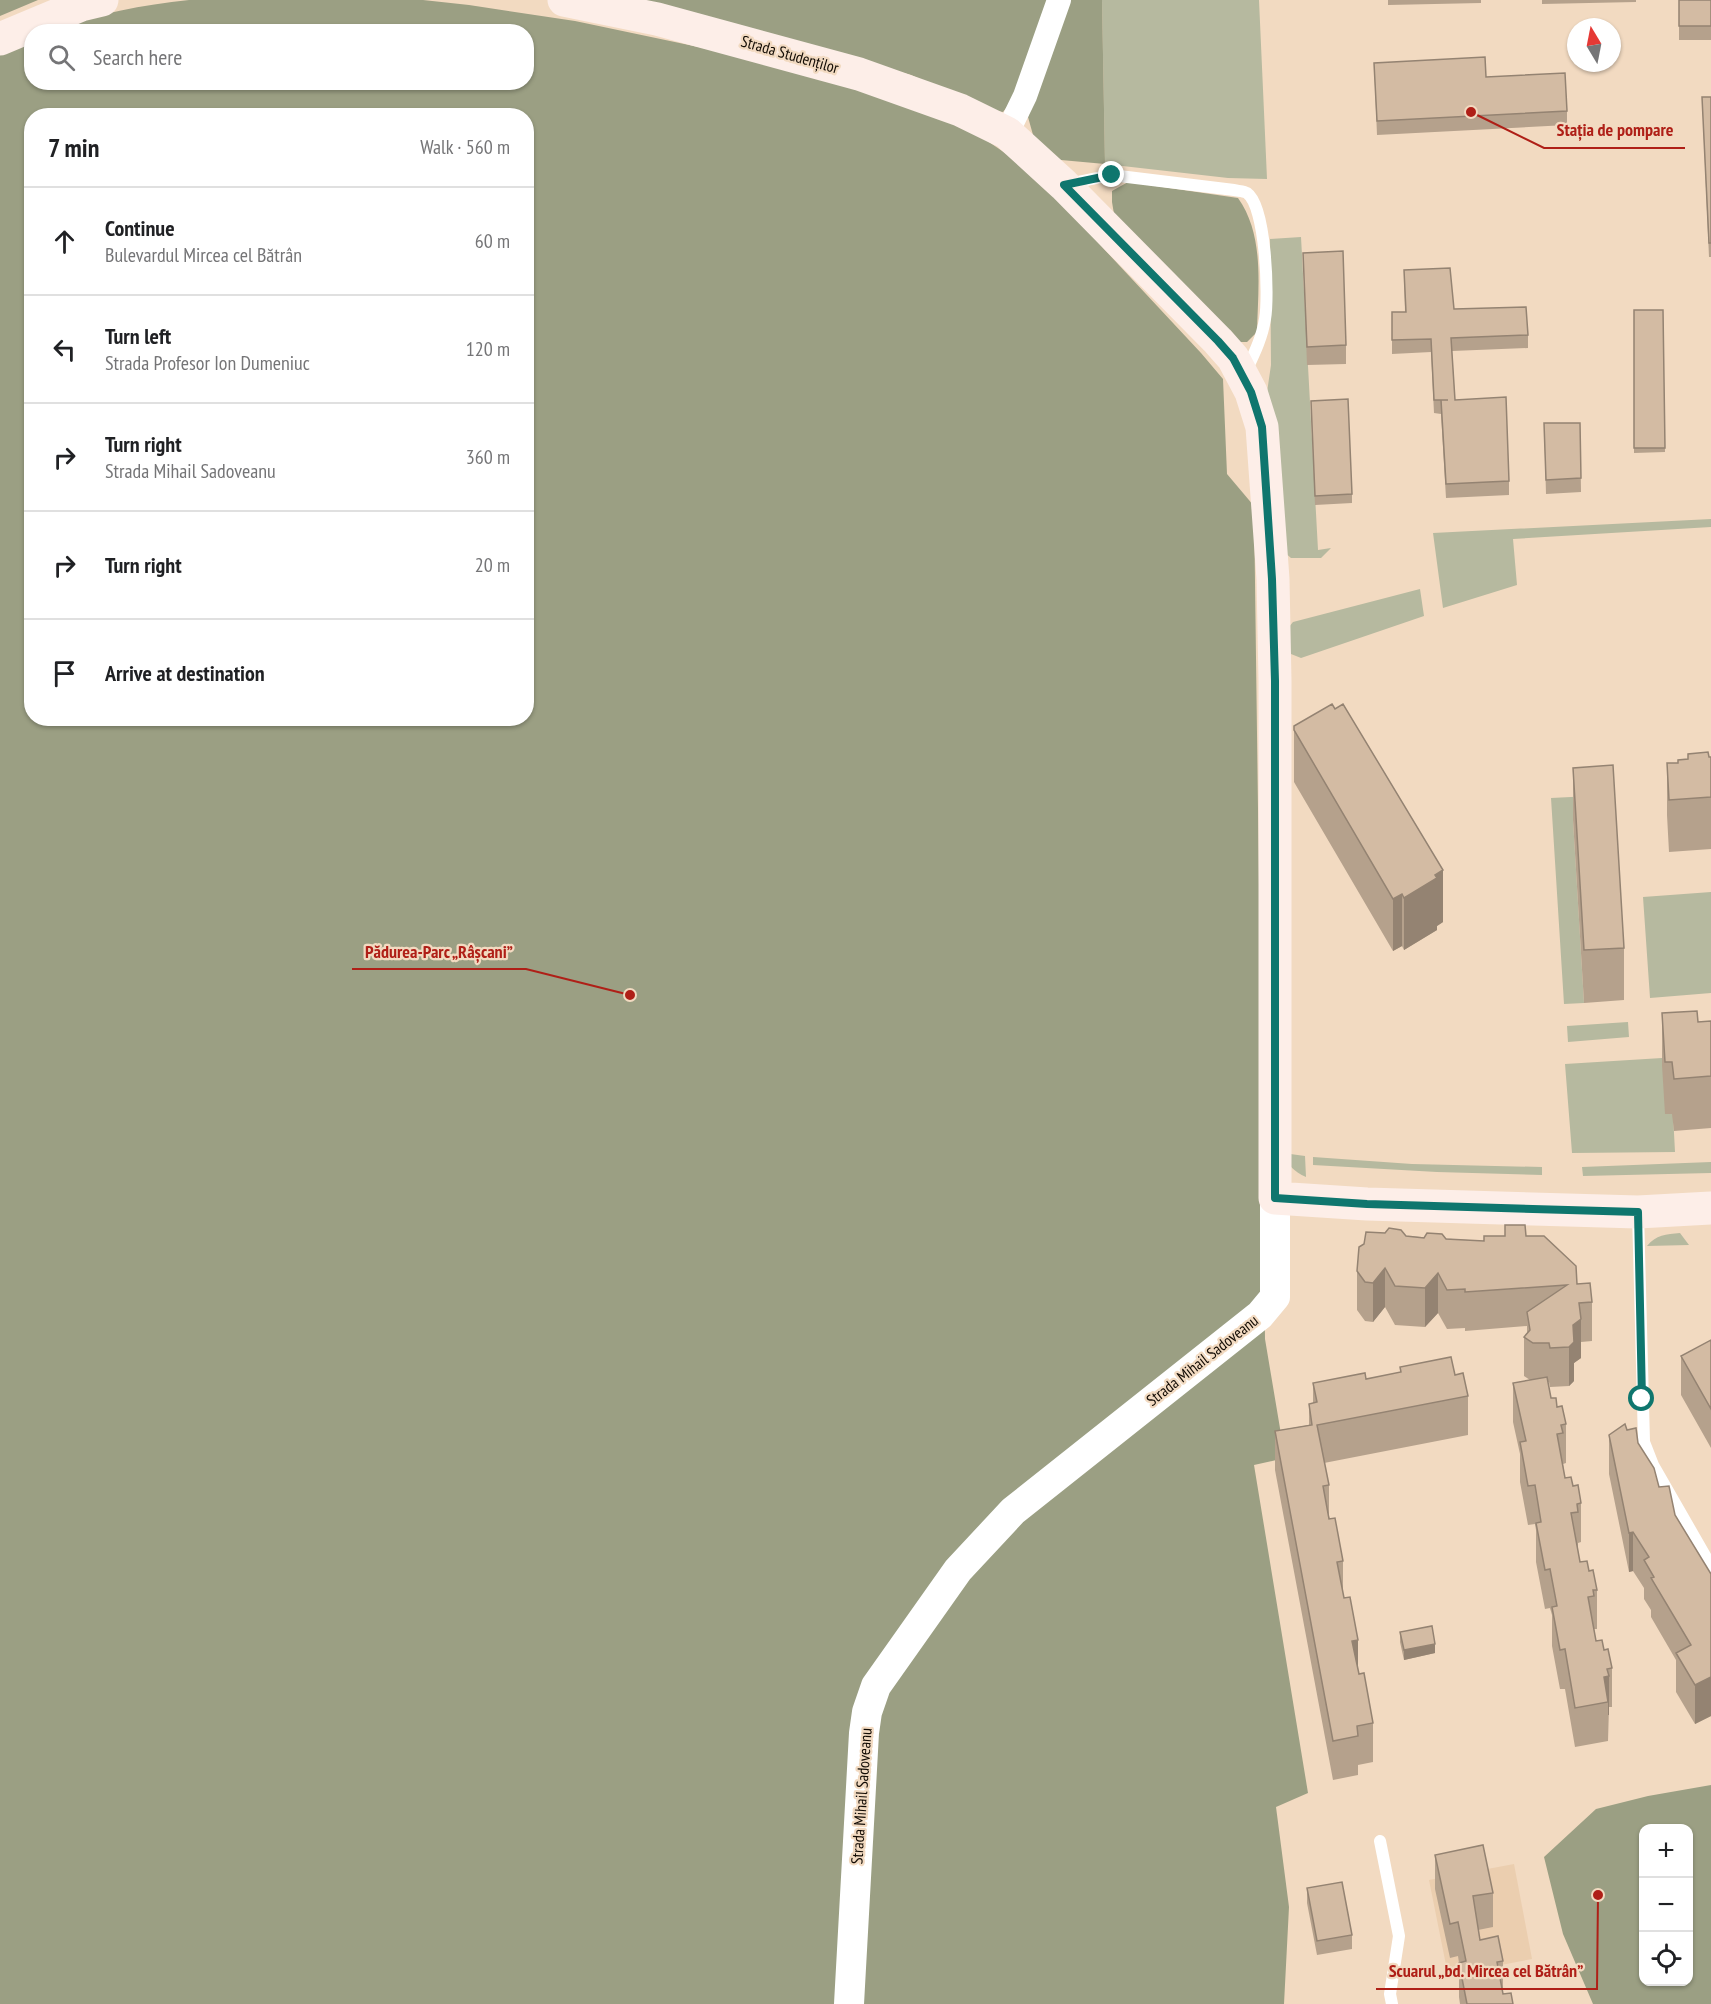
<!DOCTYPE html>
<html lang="en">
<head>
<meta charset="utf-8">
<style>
	body { margin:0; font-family:"PT Sans Narrow",sans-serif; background:#f6f6f6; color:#202124 }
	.controls { position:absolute; right:18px; bottom:18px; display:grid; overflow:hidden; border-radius:12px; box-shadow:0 2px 4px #0004 }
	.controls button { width:54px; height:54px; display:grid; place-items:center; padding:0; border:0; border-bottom:2px solid #e0e0e0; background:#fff; color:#202124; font:30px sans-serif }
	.compass { position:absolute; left:1567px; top:18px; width:54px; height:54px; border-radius:50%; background:#fff; box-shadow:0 2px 4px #0004; rotate:350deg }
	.stop { position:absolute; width:18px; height:18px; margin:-14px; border:4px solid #0f766e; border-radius:50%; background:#fff }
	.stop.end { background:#0f766e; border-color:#fff; box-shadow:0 2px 6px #0008 }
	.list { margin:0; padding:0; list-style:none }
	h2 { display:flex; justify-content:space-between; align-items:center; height:78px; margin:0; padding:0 24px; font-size:26px }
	h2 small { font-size:20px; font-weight:400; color:#757577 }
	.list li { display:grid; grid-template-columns:39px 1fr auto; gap:18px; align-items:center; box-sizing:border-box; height:108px; padding:0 24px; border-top:2px solid #e0e0e0 }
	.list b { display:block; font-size:22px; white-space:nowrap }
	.list p { margin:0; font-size:20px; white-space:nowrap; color:#757577 }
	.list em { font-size:20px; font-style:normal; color:#757577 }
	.icon { flex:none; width:33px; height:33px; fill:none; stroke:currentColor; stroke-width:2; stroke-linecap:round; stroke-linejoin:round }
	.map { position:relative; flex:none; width:1711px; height:2004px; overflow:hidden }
	.search { position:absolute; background:#fff; box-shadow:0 2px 4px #0004; left:24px; top:24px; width:510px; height:66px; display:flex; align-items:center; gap:15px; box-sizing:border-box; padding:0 21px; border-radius:24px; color:#757577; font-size:22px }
	.panel { position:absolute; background:#fff; box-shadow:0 2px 4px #0004; left:24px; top:108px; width:510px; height:618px; border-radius:24px }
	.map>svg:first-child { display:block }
	.built { fill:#ebceaf }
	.green { fill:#b6b99f }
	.forest { fill:#9b9f83; fill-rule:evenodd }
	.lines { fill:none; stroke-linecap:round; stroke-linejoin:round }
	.service { stroke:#fff; stroke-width:12 }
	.minor { stroke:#fff; stroke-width:24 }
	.tertiary { stroke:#fff; stroke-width:30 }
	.secondary { stroke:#fdeee8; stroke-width:33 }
	.wall { fill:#b5a18c }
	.shaded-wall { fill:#948372 }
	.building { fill:#d3bba3; stroke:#948372; stroke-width:1.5 }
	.route { stroke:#0f766e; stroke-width:8 }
	.labels { text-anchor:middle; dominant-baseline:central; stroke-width:4.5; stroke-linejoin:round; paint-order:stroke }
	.street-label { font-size:16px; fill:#110a03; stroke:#f2dac1 }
	.leader { fill:none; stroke:#af1f17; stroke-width:2 }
	.callout-dot { fill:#af1f17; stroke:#f2dac1; stroke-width:2 }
	.callout-label { font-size:18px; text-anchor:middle; font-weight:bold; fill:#af1f17; stroke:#f2dac1; stroke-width:4.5; stroke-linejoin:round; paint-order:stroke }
</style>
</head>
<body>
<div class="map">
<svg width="1711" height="2004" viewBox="0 0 1711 2004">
	<rect width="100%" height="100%" fill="#f2dac1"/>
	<path class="built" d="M1514,1864L1532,1959L1448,1975L1429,1880Z"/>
	<path class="green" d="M1102,0H1259L1267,179L1228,178L1105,164Z
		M1301,237L1318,550L1331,548L1321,558H1291L1277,546L1266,399L1271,365L1270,239Z
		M1711,519V527L1513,539L1517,585L1443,608L1433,533Z
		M1420,589L1424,616L1301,658L1291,654L1284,633L1293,622Z
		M1611,795L1573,820L1584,1003L1564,1004L1551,798Z
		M1711,892V993L1650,998L1643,897Z
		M1628,1022L1629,1037L1568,1042L1567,1026Z
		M1662,1058L1673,1114L1675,1152L1572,1153L1565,1064Z
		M1283,1153L1305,1156L1306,1177C1294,1172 1288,1165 1283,1153Z
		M1313,1157L1412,1164L1542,1167V1175L1437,1172L1313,1165Z
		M1711,1162V1173L1583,1176L1582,1167Z
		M1680,1233L1689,1245L1647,1246C1656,1235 1666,1234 1680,1233Z"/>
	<path class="forest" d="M0,0H38L0,16Z
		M189,0H423L469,5L575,21L708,49L855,86L964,125L1008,155L1048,189L1201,353L1223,379L1227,474L1254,506L1265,1339L1285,1458L1254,1465L1308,1793L1276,1807L1289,1907L1284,2004H0V55L31,41L32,82H526V32L53,31C96,13 143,5 189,0ZM32,116H526V718H32Z
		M639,0H1051L1018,93L1003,112L988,110L911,75Z
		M1067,0H1102L1105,164L1050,159L1035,142L1028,117Z
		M1128,182L1238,198C1265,236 1258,288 1257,332L1247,342H1237L1115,220L1112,202V191Z
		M1711,1785V2004H1593L1563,1934L1544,1857L1596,1809L1648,1796ZM1688,1828V1982H1644V1828Z"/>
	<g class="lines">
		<path class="service" d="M1068,184L1111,175L1234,190C1237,191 1244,191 1247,193C1266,206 1269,297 1265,319C1262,338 1254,354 1246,371
			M1638,1212L1644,1442L1653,1465L1711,1566
			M1380,1841L1399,1936L1390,1994L1392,2004"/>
		<path class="minor" d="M1007,133L1025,96L1059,0"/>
		<path class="tertiary" d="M849,2004L864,1733L867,1712L876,1686L958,1570L1013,1511L1260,1315L1275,1297V1198"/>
		<path class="secondary" d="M564,0L657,19L859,74L960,110L1007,133L1064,185L1218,341L1233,358L1251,392L1262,427L1273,579L1275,681V1198L1367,1204L1638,1212L1711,1208
			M0,39L81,5L102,0"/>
	</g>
	<path class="wall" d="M1388,0H1481V3L1388,5Z
		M1542,0H1636V2L1542,4Z
		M1679,0H1711V40H1679Z
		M1374,63L1486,77L1567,111V125L1377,135Z
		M1702,97H1711V257H1709Z
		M1303,253L1346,345V364L1307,365Z
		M1404,270L1454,309L1528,335V348L1452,351L1455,400L1509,481V495L1446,498L1441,414L1434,413L1431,352L1392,354V312H1405Z
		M1634,310H1663L1665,452L1634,453Z
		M1311,410L1352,494V503L1315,505Z
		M1544,423H1580L1581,492L1546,494Z
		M1294,726L1443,922L1437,926V930L1404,950L1402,946L1393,951L1294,782Z
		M1711,757V849L1669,852L1667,815V763H1678Z
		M1573,768L1624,948V1000L1584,1003L1573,820Z
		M1662,1013L1698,1022L1711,1021V1128L1674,1131L1672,1114H1665L1662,1065Z
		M1406,1236L1484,1241L1526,1236L1577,1284L1592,1302V1341L1581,1342V1358L1574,1363V1381L1569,1386L1550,1387L1549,1382H1548L1551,1398L1557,1407L1566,1424V1463L1563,1464L1565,1478L1573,1486L1581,1503V1542L1578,1543V1550L1580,1562L1589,1571L1597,1590V1629H1594L1596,1641L1604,1650L1612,1668V1707H1609L1608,1741L1575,1747L1565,1689H1560L1552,1646V1615L1550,1608L1545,1609L1536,1562V1530L1535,1524L1528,1525L1520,1482V1454L1513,1422V1383L1530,1380L1524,1376V1337L1527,1333V1326L1465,1331V1328L1447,1329L1438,1313L1425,1327L1395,1325L1385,1307L1373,1322L1365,1321L1357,1310V1271Z
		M1711,1340V1448L1681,1395V1356Z
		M1400,1367L1455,1375L1468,1396V1435L1324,1463L1329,1485V1516L1343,1561V1594L1358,1671L1373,1723V1762L1358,1765V1775L1333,1780L1275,1470V1431L1309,1425V1404L1313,1403V1383L1366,1379L1400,1373Z
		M1627,1430L1638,1443L1659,1487L1675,1515L1711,1574V1716L1695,1724L1676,1692V1660L1651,1617V1610L1644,1599V1588L1633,1571L1629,1572L1609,1474V1435Z
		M1400,1632L1435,1653L1404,1660L1400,1642Z
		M1435,1855L1493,1893V1927L1478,1930L1480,1940L1503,1961V1994L1513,2004H1460L1459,1997V1963L1458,1956L1450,1958L1435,1889Z
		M1307,1888L1352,1935V1949L1317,1955L1307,1903Z"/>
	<path class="shaded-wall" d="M1443,870V922L1437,926V930L1404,950V898L1435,875Z
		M1402,894V946L1393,951V899Z
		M1385,1268V1307L1373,1322V1283Z
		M1438,1273V1313L1425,1327V1288Z
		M1581,1319V1358L1574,1363V1381L1569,1386V1347L1573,1325Z
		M1633,1532V1571L1629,1572V1533Z
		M1358,1640V1679L1352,1641Z
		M1435,1644V1653L1404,1660V1650Z
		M1609,1676V1715H1608V1702L1604,1677Z
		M1711,1677V1716L1695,1724V1685Z"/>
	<path class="building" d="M1679,0H1711V26H1679Z
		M1485,57L1486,77L1565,73L1567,111L1377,121L1374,63Z
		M1702,97H1711V243H1709Z
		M1343,251L1346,345L1307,347L1303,253Z
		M1450,268L1454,309L1526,307L1528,335L1451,338L1455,400L1506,397L1509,481L1446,484L1441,400H1448H1434L1431,339L1392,340V312H1406L1404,270Z
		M1634,310H1663L1665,448H1634Z
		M1348,399L1352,494L1315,496L1311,401Z
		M1544,423H1580L1581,478L1546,480Z
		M1332,704L1335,709L1343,704L1443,870L1435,875L1437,878L1404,898L1402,894L1393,899L1294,730V726Z
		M1708,752L1709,757H1711V797L1669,800L1667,763H1678V760L1688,759V754Z
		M1613,765L1624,948L1584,950L1573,768Z
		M1697,1011L1698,1022L1711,1021V1076L1674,1079L1672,1062H1665L1662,1013Z
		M1505,1225H1525L1526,1236H1544L1576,1266L1577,1284L1590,1283L1592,1302L1579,1303L1581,1319L1573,1325L1574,1342L1569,1347L1550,1348L1549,1343H1533L1524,1337L1530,1330L1527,1312L1567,1285L1465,1292V1289L1447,1290L1438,1273L1425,1288L1395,1286L1385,1268L1373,1283L1365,1282L1357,1271L1359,1247L1364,1244L1366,1232L1385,1233L1389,1228L1401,1230L1406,1236L1424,1238L1427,1233L1442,1234L1446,1239L1484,1241V1236H1505Z
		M1711,1340V1409L1681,1356Z
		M1451,1357L1455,1375L1463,1373L1468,1396L1317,1425L1329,1485L1323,1486L1329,1519L1335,1518L1343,1561L1337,1562L1344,1598L1350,1597L1358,1640L1352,1641L1359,1674L1364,1673L1373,1723L1357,1726L1358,1736L1333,1741L1275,1431L1312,1425L1309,1404L1317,1402L1313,1383L1365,1373L1366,1379L1401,1372L1400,1367Z
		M1547,1377L1551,1398H1556L1557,1407L1562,1406L1566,1424L1561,1425L1563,1433L1557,1434L1565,1478L1571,1477L1573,1486L1578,1485L1581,1503L1577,1504L1578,1512L1571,1513L1580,1562L1587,1561L1589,1571L1593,1570L1597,1590H1593L1594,1596L1588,1597L1596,1641L1602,1640L1604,1650L1608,1649L1612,1668L1607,1669L1609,1676L1604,1677L1608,1702L1575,1708L1565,1649L1560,1650L1552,1607L1557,1606L1550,1569L1545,1570L1536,1523L1541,1522L1535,1485L1528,1486L1520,1442L1526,1441L1513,1383Z
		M1625,1424L1627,1430L1636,1428L1638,1443L1654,1468L1659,1487L1669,1486L1675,1515L1711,1574V1677L1695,1685L1676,1653L1691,1645L1651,1578L1654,1577L1644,1560L1649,1557L1633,1532L1629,1533L1609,1435Z
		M1432,1626L1435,1644L1404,1650L1400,1632Z
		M1483,1845L1493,1893L1473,1896L1480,1940L1498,1936L1503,1961L1497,1962L1503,1994L1511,1993L1513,2004H1467L1459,1963L1466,1961L1458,1922L1450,1924L1435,1855Z
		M1342,1882L1352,1935L1317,1941L1307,1888Z"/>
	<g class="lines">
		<path class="route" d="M1112,175L1064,185L1218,341L1233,358L1251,392L1262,427L1272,579L1275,681V1198L1367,1204L1638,1212L1642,1399"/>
	</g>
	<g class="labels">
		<g class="street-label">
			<text transform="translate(790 54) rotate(16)">Strada Studenților</text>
			<text transform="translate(1202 1360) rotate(-38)">Strada Mihail Sadoveanu</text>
			<text transform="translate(861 1796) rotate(-86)">Strada Mihail Sadoveanu</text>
		</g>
	</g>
	<path class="leader" d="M1471 112L1544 148H1685M630 995L526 969H352M1598 1895L1597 1989H1376"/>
	<g class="callout-dot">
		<circle cx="1471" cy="112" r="6"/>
		<circle cx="630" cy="995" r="6"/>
		<circle cx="1598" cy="1895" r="6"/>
	</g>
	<g class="callout-label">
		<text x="1615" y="136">Stația de pompare</text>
		<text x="439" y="958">Pădurea-Parc „Râșcani”</text>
		<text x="1486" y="1977">Scuarul „bd. Mircea cel Bătrân”</text>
	</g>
</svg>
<div class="controls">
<button>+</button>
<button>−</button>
<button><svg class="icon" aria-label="locate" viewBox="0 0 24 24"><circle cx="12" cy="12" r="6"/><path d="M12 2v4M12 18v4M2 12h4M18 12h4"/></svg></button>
</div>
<svg class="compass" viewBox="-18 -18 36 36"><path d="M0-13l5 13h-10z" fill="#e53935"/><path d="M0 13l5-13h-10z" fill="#757577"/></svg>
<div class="stop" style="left:1642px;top:1399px"></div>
<div class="stop end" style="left:1112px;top:175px"></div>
<div class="search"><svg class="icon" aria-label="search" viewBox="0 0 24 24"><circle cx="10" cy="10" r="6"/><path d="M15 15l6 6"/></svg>Search here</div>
<section class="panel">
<h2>7 min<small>Walk · 560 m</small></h2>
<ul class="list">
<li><svg class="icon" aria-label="ahead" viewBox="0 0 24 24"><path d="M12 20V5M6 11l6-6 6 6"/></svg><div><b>Continue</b><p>Bulevardul Mircea cel Bătrân</p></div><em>60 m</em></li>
<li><svg class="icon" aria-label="left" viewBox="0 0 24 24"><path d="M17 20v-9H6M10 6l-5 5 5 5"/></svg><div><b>Turn left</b><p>Strada Profesor Ion Dumeniuc</p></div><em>120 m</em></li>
<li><svg class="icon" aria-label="right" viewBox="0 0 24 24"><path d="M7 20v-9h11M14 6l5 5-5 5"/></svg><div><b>Turn right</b><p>Strada Mihail Sadoveanu</p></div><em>360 m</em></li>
<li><svg class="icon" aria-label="right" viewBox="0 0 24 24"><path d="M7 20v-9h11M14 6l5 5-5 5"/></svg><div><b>Turn right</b></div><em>20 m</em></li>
<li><svg class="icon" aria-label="arrive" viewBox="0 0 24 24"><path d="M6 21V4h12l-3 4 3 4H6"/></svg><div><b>Arrive at destination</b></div></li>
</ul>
</section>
</div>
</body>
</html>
